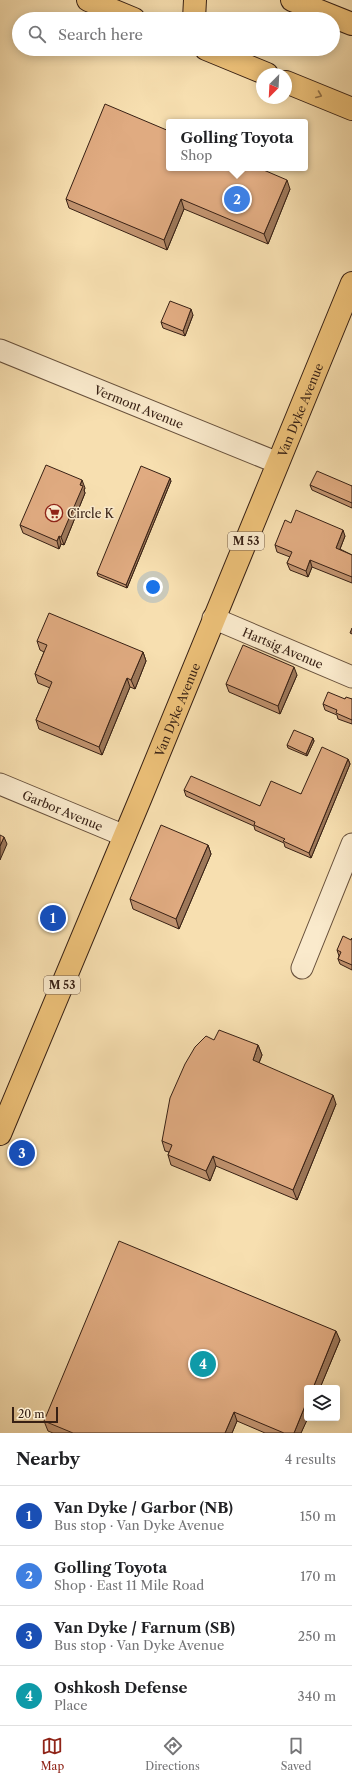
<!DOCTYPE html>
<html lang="en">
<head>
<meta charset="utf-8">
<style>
	body { margin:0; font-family:"Libre Caslon Text",serif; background:#f2f2f2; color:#202124 }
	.controls { position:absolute; right:12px; bottom:12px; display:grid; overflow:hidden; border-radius:4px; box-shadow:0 2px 10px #0003 }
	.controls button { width:36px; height:36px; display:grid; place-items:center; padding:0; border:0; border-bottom:1px solid #e0e0e0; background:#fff; color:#202124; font:20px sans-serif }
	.compass { position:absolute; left:256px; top:68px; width:36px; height:36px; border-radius:50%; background:#fff; box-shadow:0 2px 10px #0003; rotate:204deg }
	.scale { position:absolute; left:12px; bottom:10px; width:46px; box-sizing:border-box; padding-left:4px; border:2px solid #372014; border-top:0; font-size:11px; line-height:14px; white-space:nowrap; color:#372014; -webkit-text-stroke:3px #faeacc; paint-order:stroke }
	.you { position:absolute; left:153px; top:587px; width:14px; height:14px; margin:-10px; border:3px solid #fff; border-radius:50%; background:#1a73e8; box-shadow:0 0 0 6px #1a73e833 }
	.badge { display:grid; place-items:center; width:26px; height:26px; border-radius:50%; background:#8f2418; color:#fff; font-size:13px; font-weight:700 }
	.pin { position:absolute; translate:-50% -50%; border:2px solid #fff; box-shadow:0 1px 4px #0006 }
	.popup { position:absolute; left:166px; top:119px; width:142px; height:52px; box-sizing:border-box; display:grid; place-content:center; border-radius:4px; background:#fff; filter:drop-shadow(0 1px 3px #0005); font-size:13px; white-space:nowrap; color:#757577 }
	.popup b { font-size:15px; color:#202124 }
	.popup::after { content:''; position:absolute; left:50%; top:100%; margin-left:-8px; border:8px solid transparent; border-top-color:#fff }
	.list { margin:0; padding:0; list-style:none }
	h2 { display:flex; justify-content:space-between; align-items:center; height:52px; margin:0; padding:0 16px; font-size:17px }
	h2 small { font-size:13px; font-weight:400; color:#757577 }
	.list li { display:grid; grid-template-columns:26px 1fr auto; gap:12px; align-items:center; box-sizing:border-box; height:60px; padding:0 16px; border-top:1px solid #e0e0e0 }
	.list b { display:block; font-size:15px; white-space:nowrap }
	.list p { margin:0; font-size:13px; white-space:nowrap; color:#757577 }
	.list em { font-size:13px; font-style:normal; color:#757577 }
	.icon { flex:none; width:22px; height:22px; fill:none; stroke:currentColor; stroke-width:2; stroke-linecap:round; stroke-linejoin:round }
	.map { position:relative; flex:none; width:352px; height:1433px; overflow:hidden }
	.search { position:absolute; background:#fff; box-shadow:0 2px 10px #0003; left:12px; right:12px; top:12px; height:44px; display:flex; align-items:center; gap:10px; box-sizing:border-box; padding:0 14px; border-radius:22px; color:#757577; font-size:15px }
	.sheet { height:292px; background:#fff }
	nav { display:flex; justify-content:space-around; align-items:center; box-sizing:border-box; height:56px; border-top:1px solid #e0e0e0; background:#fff; font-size:11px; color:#757577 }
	nav a { display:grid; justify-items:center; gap:2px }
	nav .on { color:#8f2418 }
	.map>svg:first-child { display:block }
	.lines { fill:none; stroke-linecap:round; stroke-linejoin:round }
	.minor-casing { stroke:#67503b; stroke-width:23 }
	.major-casing { stroke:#372014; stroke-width:24 }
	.highway-casing { stroke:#372014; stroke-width:24 }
	.minor { stroke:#faeacc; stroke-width:21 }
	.major { stroke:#ecc078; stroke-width:22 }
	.highway { stroke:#ecc078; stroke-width:22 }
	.wall { fill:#c1936f; stroke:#372014 }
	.shaded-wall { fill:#9d785a; stroke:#372014 }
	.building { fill:#e0ab81; stroke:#372014 }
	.oneway { stroke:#927046 }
	.labels { text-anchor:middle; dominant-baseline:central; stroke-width:3; stroke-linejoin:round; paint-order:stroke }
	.shield { fill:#faeacc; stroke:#725d4b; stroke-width:1 }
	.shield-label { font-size:11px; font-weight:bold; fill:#372014 }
	.street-label { font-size:12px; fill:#372014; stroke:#faeacc }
	.poi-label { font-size:12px; fill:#372014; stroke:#faeacc; text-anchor:start }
</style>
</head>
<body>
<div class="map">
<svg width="352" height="1433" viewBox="0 0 352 1433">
	<rect width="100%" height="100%" fill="#f7dfb0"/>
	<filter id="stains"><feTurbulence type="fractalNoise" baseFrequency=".005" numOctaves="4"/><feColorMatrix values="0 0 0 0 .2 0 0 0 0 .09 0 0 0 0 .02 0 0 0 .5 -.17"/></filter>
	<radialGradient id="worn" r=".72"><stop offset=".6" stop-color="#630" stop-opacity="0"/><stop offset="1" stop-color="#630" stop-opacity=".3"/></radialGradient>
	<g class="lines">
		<defs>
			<g id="minor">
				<path id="s1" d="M0,350L278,463"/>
				<path id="s2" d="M213,618L352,677"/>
				<path id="s3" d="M0,784L125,836"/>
				<path d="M302,968L352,844"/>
			</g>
			<g id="major">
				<path d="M88,0L134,19"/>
				<path d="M194,19L195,0"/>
				<path d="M206,49L267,74"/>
				<path d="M286,82L352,109"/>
				<path id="s4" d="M0,1134L141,797L352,283"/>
			</g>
			<path id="highway" d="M292,0L352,24"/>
		</defs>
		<use href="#minor" class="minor-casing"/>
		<use href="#major" class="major-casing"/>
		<use href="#highway" class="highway-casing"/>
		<use href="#minor" class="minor"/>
		<use href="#major" class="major"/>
		<use href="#highway" class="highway"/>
	</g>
	<path class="wall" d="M290,189L268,244L184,209L167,250L69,208L66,199Z
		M193,315L185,336L163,328L161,322Z
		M171,481L127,588L98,576L97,573Z
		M310,485L352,486V508L312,490Z
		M85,488L84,490L85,493L64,545L61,544L59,549L23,533L20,525Z
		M291,523L345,536L340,549L352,555V583L312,567L308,577L290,570L287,563L290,557L277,552L275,545Z
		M37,641L143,652L146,661L135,689L130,687L102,755L39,729L36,720L50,688L38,683L35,674L44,652L40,650Z
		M297,675L280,714L229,692L226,684Z
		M345,699H352V724L338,719L337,715L325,710L323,704Z
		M313,738L314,741L307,756L288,748L287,745Z
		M348,759L350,764L311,858L285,847L284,843L255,830L254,826L186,796L184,790L260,806L301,794Z
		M208,845L211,854L179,929L133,909L130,899Z
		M352,938V970L340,964L338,959L339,956L337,950L351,940Z
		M214,1040L258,1045L262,1055L259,1063L336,1104L297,1200L216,1166L210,1181L171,1165L168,1155L169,1152L165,1151L162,1141Z
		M340,1340L301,1433H265L237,1421L232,1433H53L48,1431L44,1421Z"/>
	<path class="shaded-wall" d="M287,180L290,189L268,244L264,234Z
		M181,199L184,209L167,250L164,240Z
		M191,309L193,315L185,336L183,331Z
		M170,478L171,481L127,588L126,585Z
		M82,480L85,488L84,490L85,493L64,545L61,537Z
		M343,530L345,536L338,554L336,548Z
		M59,536L61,544L59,549L57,541Z
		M310,560L312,567L308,577L306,571Z
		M143,652L146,661L135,689L131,680Z
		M294,667L297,675L280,714L278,706Z
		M127,678L130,687L102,755L99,747Z
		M313,738L314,741L307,756L306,754Z
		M348,759L350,764L311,858L309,853Z
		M4,837L7,844L0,860V846Z
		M208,845L211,854L179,929L176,919Z
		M258,1045L262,1055L256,1070L253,1060Z
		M333,1095L336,1104L297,1200L293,1190Z
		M213,1156L216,1166L210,1181L206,1171Z
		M336,1331L340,1340L320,1388H313Z
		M307,1401V1418H308L301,1433H294Z
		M234,1412L237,1421L232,1433H225Z"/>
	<path class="building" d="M105,104L169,131V168H259L287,180L264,234L181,199L164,240L66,199Z
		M170,301L191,309L183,331L161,322Z
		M46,465L82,480L80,485L83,486L61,537L59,536L57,541L20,525Z
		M141,466L170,478L126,585L97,573Z
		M317,471L352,486V503L310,485Z
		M296,510L343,530L336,548L352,555V577L310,560L306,571L287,563L292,552L275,545L285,520L291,523Z
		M49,613L143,652L131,680L127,678L99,747L36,720L52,682L35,674L47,645L37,641Z
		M352,628V634L350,633Z
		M243,645L294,667L278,706L226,684Z
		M328,692L345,699L346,697L352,699V720L336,713L337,710L323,704Z
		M294,730L313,738L306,754L287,745Z
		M322,747L348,759L309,853L283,841L285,839L254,825L255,822L184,790L191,776L260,806L271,781L301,794Z
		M161,825L208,845L176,919L130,899Z
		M0,835L4,837L0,846Z
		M343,936L351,940L352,938V965L338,959L341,952L337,950Z
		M219,1030L258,1045L253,1060L333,1095L293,1190L213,1156L206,1171L168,1155L172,1145L162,1141L170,1098L185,1064L195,1047L206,1036L214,1040Z
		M119,1241L336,1331L313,1388H307V1401L294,1433H284L234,1412L225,1433H73L44,1421Z"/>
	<defs><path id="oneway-chevron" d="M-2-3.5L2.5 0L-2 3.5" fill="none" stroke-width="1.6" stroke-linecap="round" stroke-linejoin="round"/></defs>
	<use class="oneway" href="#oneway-chevron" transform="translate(319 95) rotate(22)"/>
	<defs>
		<symbol id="supermarket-ring" viewBox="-11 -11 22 22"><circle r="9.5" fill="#faeacc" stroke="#8f2418" stroke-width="1.5"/><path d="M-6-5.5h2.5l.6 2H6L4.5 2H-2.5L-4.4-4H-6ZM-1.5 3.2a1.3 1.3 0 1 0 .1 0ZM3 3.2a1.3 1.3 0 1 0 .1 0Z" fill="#8f2418"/></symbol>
	</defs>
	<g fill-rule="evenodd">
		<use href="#supermarket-ring" x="44" y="503" width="20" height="20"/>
	</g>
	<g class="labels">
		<g class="shield">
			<rect x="228" y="532" width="36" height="18" rx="3"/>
			<rect x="44" y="976" width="36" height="18" rx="3"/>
		</g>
		<g class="shield-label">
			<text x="246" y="541">M 53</text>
			<text x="62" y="985">M 53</text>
		</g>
		<g class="street-label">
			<text stroke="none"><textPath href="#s1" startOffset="150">Vermont Avenue</textPath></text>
			<text stroke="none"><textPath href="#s4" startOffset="784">Van Dyke Avenue</textPath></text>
			<text stroke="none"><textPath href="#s2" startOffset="76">Hartsig Avenue</textPath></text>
			<text stroke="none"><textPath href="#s4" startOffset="460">Van Dyke Avenue</textPath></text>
			<text stroke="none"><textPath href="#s3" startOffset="68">Garbor Avenue</textPath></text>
		</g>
		<g class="poi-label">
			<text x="67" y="513">Circle K</text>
		</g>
	</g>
	<rect width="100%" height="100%" filter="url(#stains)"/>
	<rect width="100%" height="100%" fill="url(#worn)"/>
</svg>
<div class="controls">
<button><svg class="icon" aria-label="layers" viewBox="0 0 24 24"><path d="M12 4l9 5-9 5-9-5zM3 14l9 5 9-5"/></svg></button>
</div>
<svg class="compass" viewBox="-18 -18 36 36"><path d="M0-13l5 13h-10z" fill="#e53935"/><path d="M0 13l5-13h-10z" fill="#757577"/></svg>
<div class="scale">20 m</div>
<div class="you"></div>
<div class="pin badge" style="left:53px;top:918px;background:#1a4fb4">1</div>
<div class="pin badge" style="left:237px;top:199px;background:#3f7fe0">2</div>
<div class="popup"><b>Golling Toyota</b>Shop</div>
<div class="pin badge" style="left:22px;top:1153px;background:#1a4fb4">3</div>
<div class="pin badge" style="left:203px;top:1364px;background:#0f9aa8">4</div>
<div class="search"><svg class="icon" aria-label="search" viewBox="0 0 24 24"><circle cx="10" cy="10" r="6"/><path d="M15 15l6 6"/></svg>Search here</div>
</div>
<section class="sheet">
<h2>Nearby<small>4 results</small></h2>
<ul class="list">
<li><span class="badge" style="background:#1a4fb4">1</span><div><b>Van Dyke / Garbor (NB)</b><p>Bus stop · Van Dyke Avenue</p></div><em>150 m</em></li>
<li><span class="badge" style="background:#3f7fe0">2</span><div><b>Golling Toyota</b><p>Shop · East 11 Mile Road</p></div><em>170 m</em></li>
<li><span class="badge" style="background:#1a4fb4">3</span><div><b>Van Dyke / Farnum (SB)</b><p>Bus stop · Van Dyke Avenue</p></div><em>250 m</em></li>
<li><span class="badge" style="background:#0f9aa8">4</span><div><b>Oshkosh Defense</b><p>Place</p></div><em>340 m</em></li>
</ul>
</section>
<nav>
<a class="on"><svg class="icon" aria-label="map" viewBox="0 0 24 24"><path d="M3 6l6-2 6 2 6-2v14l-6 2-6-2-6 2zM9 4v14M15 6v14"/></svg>Map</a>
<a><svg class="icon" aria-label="directions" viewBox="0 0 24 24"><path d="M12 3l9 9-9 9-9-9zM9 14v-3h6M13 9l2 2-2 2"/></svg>Directions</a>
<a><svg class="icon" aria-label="saved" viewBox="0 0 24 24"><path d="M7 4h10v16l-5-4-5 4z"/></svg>Saved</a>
</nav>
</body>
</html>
